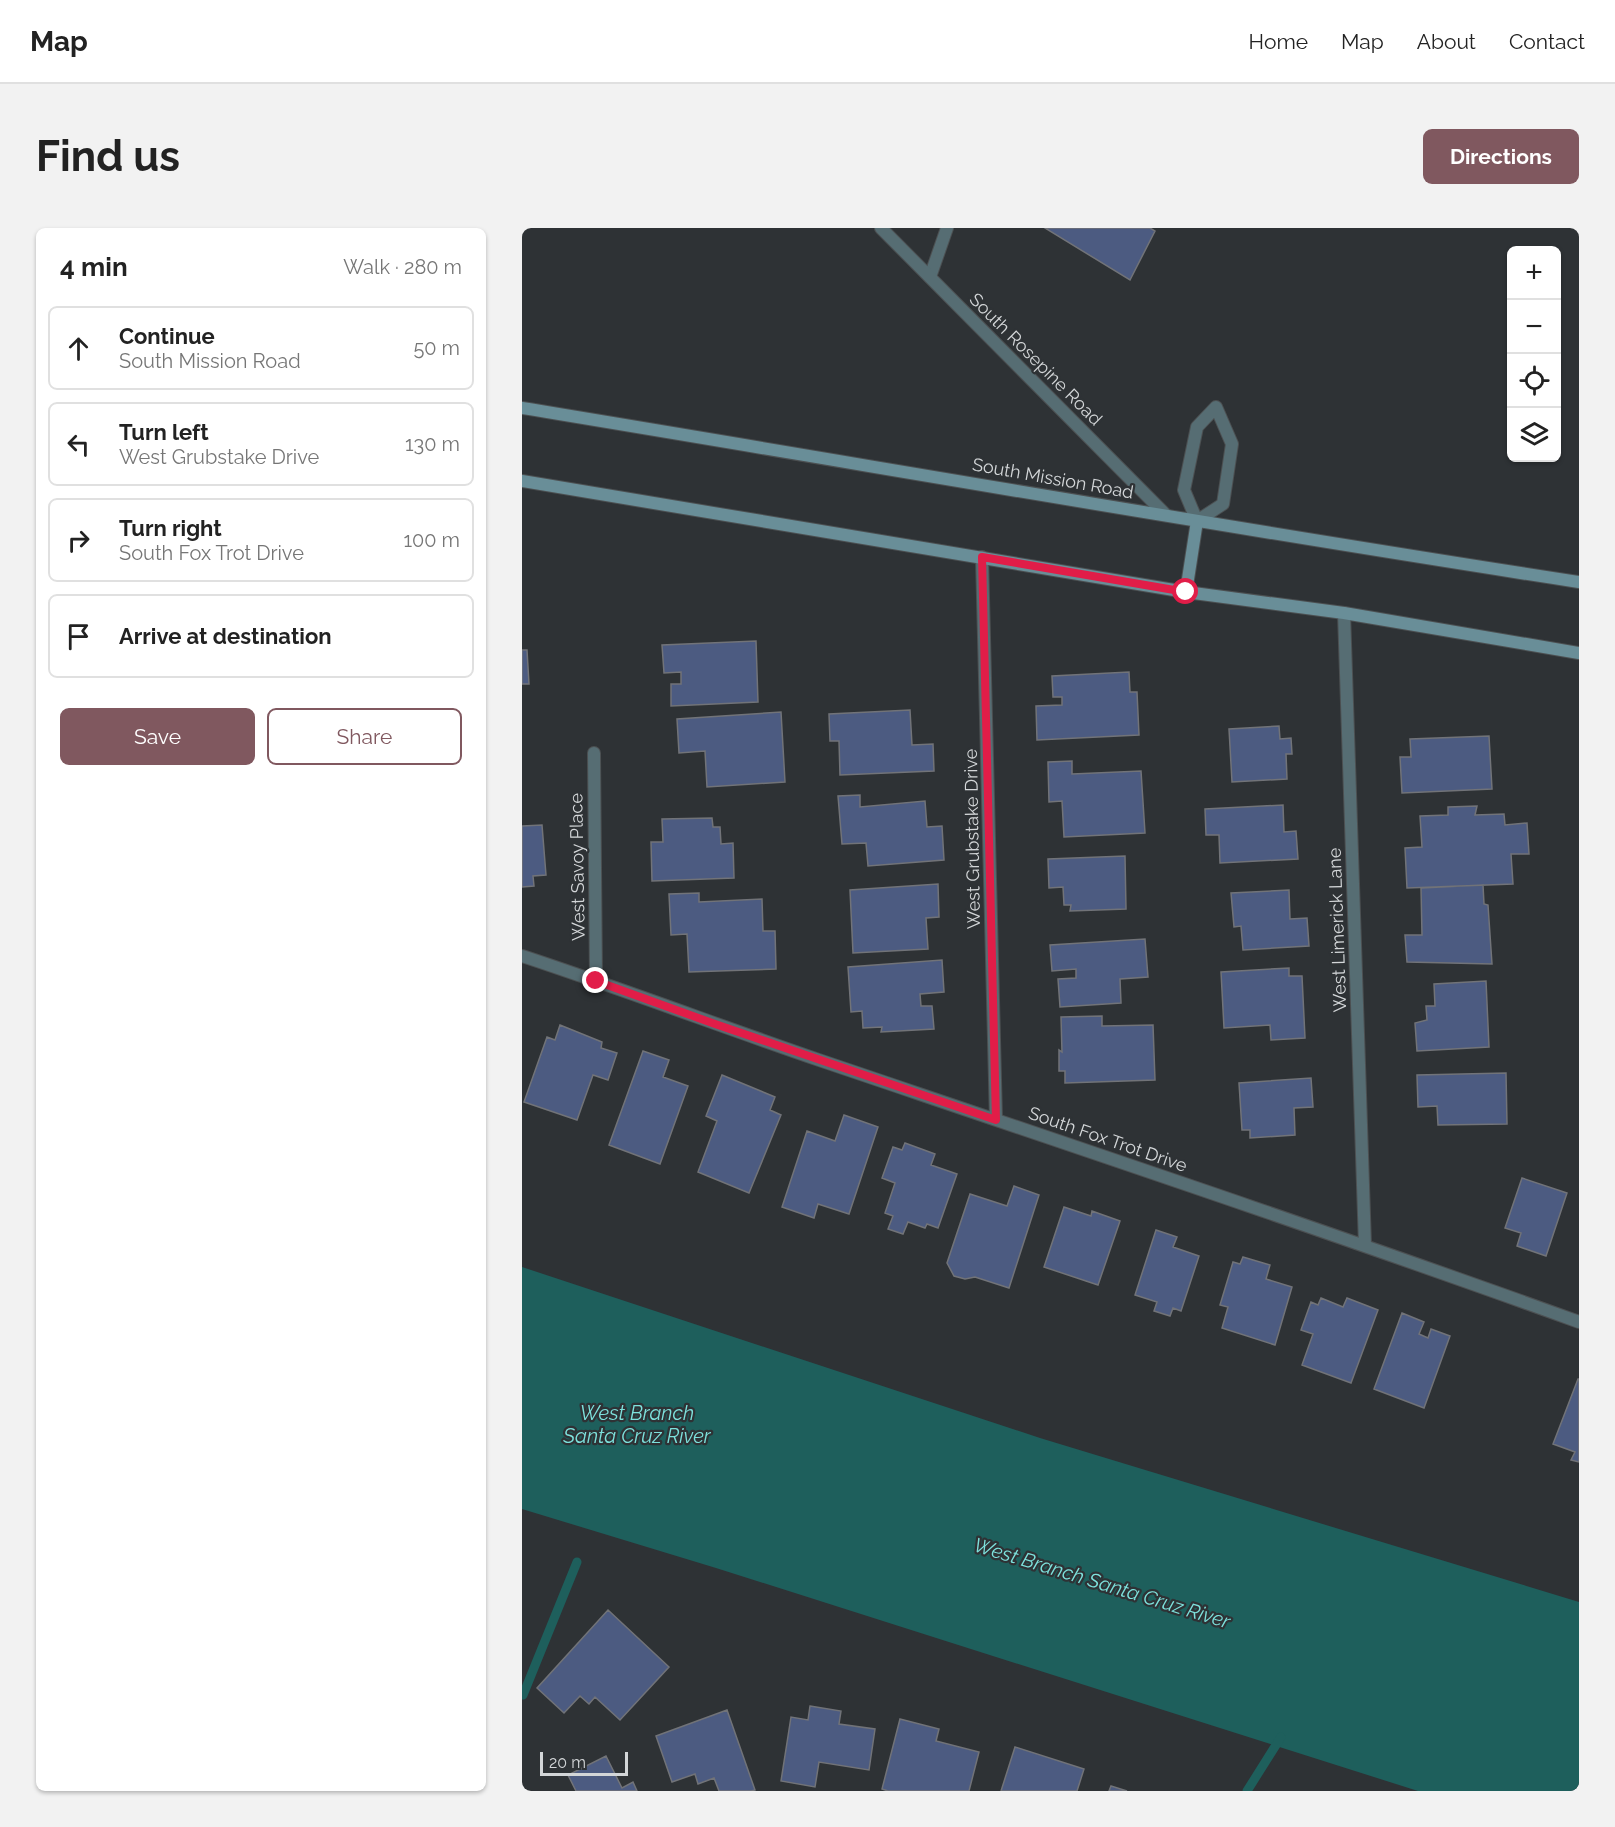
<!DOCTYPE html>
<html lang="en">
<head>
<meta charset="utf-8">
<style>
	body { margin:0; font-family:Raleway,sans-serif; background:#f2f2f2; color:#222 }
	.controls { position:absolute; right:18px; top:18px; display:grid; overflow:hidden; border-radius:9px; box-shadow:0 2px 4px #0004 }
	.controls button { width:54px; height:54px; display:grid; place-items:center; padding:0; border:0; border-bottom:2px solid #e0e0e0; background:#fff; color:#222; font:30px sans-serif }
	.scale { position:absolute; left:18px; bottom:15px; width:88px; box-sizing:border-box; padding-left:6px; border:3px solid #d3d6d8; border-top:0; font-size:16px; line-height:21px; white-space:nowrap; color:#d3d6d8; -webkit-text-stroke:4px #2e3235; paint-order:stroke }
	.stop { position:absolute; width:18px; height:18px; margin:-14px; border:4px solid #e11d48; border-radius:50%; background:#fff }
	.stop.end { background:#e11d48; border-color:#fff; box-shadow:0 2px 6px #0008 }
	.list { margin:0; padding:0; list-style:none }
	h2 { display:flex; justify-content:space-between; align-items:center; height:78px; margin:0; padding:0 24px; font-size:26px }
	h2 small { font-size:20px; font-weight:400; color:#767676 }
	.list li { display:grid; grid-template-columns:39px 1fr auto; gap:18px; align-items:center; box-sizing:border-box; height:84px; margin:0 12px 12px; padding:0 12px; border:2px solid #e0e0e0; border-radius:9px }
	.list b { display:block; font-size:22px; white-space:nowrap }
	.list p { margin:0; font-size:20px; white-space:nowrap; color:#767676 }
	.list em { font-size:20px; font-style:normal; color:#767676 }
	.actions { display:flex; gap:12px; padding:18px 24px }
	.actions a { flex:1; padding:14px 0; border:2px solid #80585f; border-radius:9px; text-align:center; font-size:21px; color:#80585f }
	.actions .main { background:#80585f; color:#fff }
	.icon { flex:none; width:33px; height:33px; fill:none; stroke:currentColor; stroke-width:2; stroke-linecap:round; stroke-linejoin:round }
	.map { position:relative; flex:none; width:1057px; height:1563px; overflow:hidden; border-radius:9px }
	header { display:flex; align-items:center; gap:36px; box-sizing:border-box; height:84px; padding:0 30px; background:#fff; border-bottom:2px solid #e0e0e0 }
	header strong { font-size:28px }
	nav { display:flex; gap:33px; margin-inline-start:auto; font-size:21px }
	.intro { display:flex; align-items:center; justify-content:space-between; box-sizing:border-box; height:144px; padding:0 36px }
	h1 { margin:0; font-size:42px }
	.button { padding:15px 27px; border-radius:9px; background:#80585f; color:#fff; font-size:21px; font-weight:700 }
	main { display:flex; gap:36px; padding:0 36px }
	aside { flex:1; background:#fff; border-radius:9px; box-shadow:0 2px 4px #0004 }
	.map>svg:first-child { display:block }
	.water { fill:#1e5f5c }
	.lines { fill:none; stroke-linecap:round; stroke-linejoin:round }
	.stream { stroke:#1e5f5c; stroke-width:9 }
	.building { fill:#4c5b81; stroke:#717378; stroke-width:1.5 }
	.lane-casing { stroke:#4c5052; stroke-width:14 }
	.street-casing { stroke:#4c5052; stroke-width:14 }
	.secondary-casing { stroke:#4c5052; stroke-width:14 }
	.lane { stroke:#566d73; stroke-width:12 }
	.street { stroke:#566d73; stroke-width:12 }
	.secondary { stroke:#698e98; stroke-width:12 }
	.route { stroke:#e11d48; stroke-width:8 }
	.labels { text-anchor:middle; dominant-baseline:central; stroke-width:4.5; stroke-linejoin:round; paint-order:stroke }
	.street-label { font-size:18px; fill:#d3d6d8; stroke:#2e3235 }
	.water-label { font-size:20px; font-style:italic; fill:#7de1dc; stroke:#2e3235 }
</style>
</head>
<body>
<header>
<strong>Map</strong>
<nav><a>Home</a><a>Map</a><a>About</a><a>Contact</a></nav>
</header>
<div class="intro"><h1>Find us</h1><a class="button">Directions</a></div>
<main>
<aside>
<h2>4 min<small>Walk · 280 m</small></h2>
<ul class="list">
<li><svg class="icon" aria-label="ahead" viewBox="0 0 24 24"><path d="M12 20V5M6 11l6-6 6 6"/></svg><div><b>Continue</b><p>South Mission Road</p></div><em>50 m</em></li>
<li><svg class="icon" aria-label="left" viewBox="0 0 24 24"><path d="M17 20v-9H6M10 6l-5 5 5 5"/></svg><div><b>Turn left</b><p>West Grubstake Drive</p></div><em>130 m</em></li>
<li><svg class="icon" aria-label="right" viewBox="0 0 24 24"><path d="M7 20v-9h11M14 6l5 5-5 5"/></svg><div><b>Turn right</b><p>South Fox Trot Drive</p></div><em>100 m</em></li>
<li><svg class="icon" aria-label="arrive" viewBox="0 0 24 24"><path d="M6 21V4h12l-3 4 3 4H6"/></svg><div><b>Arrive at destination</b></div></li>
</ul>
<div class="actions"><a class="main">Save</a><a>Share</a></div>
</aside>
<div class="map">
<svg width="1057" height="1563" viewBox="0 0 1057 1563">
	<rect width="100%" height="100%" fill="#2e3235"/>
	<path class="water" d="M0,1039L518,1210L1057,1374V1563H896L194,1340L0,1281Z"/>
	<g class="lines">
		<path class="stream" d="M1,1467L55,1334
			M725,1563L759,1509"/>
	</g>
	<path class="building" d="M523,0H628L633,3L608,52Z
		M234,413L236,474L149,478V456H159V444L142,445L140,417Z
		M0,422H5L7,456H0Z
		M607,444L608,464H615L617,507L515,512L514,478L540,477V469H531L530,448Z
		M388,482L390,517L411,516L412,543L318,547L317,513H308L307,486Z
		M259,484L263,554L185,559L183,523L157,525L155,491Z
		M757,498L758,511L769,510L770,526H764L765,551L710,554L707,501Z
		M967,508L970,561L880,565L878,529H889L888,511Z
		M550,533V546L619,543L623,605L542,609L540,573L527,574L526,534Z
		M338,567V579L403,573L405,599L420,598L422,632L346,638L344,615L320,616L316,568Z
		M761,577L762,604L774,603L776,631L698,635L697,607H684L683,581Z
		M955,578L953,587L982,586L983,597L1005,595L1007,626H989L991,656L885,660L883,620L900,619L898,588L926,587V579Z
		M190,590L191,599H198L199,616L211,615L212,650L130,653L129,614H141L140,591Z
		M20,597L24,647L11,648L12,658L0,659V598Z
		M603,628L604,681L548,683L549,677H542L541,659L527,660L526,631Z
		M416,656L417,689L404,690L406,721L331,725L328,662Z
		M961,657L962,676L966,677L970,736L885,734L883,707H900L899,660Z
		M767,662L768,691L785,690L787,718L721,722L719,698L712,699L709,665Z
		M177,665V674L240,671L241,703H253L254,741L167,744L165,706L149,707L147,666Z
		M623,711L626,749L598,751L599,775L538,779L536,751L554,750V741L530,743L528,717Z
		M420,732L422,764L398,766L399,778H410L412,801L359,804L360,799L341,800L340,783L329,784L326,739Z
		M767,740V748H780L783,810L749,812L748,797L702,800L699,744Z
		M964,753L967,819L895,823L893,795L905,792L904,778H913L912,756Z
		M580,788V798L631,797L633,852L543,855V843H537V822L540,824L539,789Z
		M38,797L80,814L79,820L95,825L86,852L71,847L55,892L2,874L25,809L33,812Z
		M121,823L147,832L141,849L166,858L138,936L87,917Z
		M984,845L985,896L916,897L915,878L896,879L895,847Z
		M200,847L253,869L248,882L259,887L227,965L176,944L195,893L184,888Z
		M789,850L791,879L772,880L773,907L728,910V902H720L717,855Z
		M322,887L356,899L327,986L296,976L292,990L260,979L285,903L313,913Z
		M383,915L413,926L409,937L435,946L416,1000L405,996L403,1000L386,994L381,1006L366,1001L371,988L363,985L373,955L360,950L371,919L380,922Z
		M1000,950L1045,965L1024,1028L995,1018L999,1005L983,1000Z
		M492,958L517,967L487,1060L453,1049L443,1051L432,1048L425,1035L448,966L485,978Z
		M542,979L569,988L570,983L598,993L576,1057L522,1039Z
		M634,1002L655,1009L651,1019L677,1028L659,1083L651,1080L648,1088L632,1083L635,1074L613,1067Z
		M721,1029L748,1037L744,1051L770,1059L753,1117L700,1100L706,1079L698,1077L711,1034L718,1036Z
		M799,1070L821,1079L825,1070L856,1082L829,1155L780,1137L791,1106L779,1102L789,1074L796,1077Z
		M880,1085L902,1094L897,1106L906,1110L909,1101L928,1108L902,1180L852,1161Z
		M1056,1151H1057V1234L1049,1232L1053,1224L1031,1216Z
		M86,1382L147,1439L98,1492L73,1469L67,1476L58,1468L42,1485L15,1460Z
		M288,1478L319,1483L317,1496L353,1501L347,1542L297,1534L293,1559L259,1553L269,1489L286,1492Z
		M205,1482L233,1562L229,1563H197L192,1550L176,1556L173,1546L150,1554L134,1508Z
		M378,1491L417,1501L414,1513L457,1524L447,1563H366L360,1561Z
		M493,1519L562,1541L555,1563H479Z
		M84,1528L100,1560L111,1554L115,1563H54L46,1547Z
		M589,1558L605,1563H587Z"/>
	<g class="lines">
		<defs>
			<path id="lane" d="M408,49L425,0
				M694,179L710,216L701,276L675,293L662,262L675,199Z"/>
			<path id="street" d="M359,0L644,287
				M460,329L474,892
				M822,385L843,1017
				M72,525L74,753
				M0,728C100,761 198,798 297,832C551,918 805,1003 1057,1094"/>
			<path id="secondary" d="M0,180C352,238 704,300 1057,354
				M0,253L664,364L822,385L1057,425
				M664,364L675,293"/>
		</defs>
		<use href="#lane" class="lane-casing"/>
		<use href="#street" class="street-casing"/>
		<use href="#secondary" class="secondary-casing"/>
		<use href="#lane" class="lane"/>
		<use href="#street" class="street"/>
		<use href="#secondary" class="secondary"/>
	</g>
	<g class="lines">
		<path class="route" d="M74,753L193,796L474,892L460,329L664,364"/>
	</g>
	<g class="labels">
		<g class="street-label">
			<text transform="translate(514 131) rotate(45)">South Rosepine Road</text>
			<text transform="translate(531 250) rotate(10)">South Mission Road</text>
			<text transform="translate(450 611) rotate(-91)">West Grubstake Drive</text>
			<text transform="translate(55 639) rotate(-91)">West Savoy Place</text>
			<text transform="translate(815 702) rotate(-92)">West Limerick Lane</text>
			<text transform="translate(586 911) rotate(19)">South Fox Trot Drive</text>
		</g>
		<g class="water-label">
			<text x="115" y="1185">West Branch<tspan x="115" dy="23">Santa Cruz River</tspan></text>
			<text transform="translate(580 1355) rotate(17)">West Branch Santa Cruz River</text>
		</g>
	</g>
</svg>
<div class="controls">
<button>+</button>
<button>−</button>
<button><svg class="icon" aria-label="locate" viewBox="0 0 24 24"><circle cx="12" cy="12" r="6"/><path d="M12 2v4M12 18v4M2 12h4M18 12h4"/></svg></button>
<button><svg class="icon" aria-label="layers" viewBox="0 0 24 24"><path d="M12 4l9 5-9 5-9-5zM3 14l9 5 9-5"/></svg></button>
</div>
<div class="scale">20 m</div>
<div class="stop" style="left:664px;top:364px"></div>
<div class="stop end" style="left:74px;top:753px"></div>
</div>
</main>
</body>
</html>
